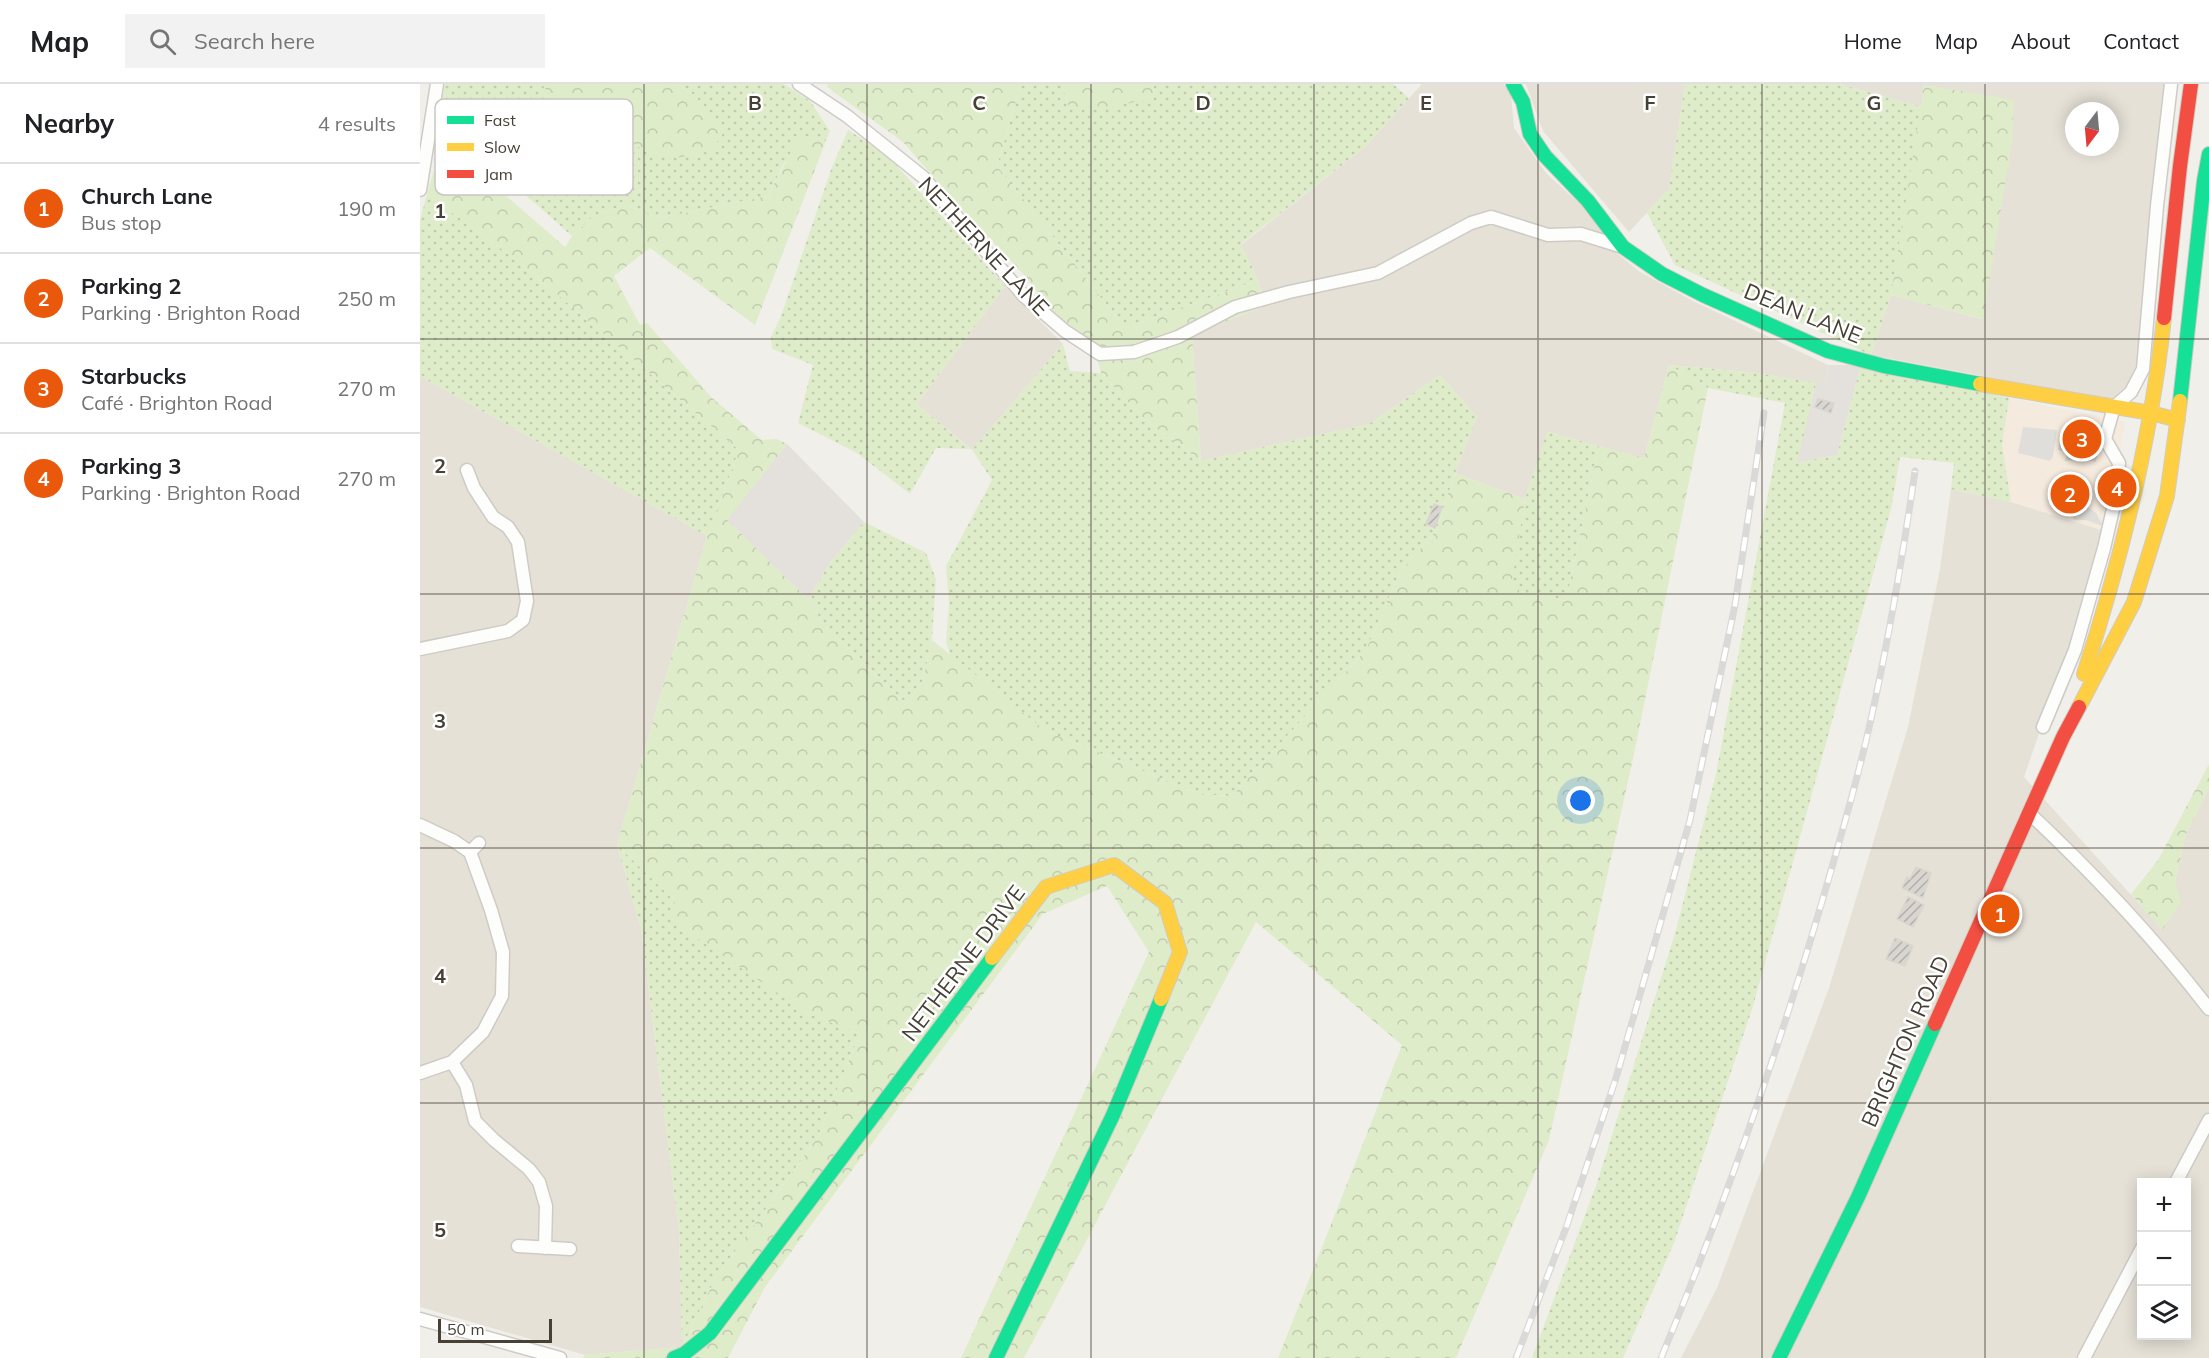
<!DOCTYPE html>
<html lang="en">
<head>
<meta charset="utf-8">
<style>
	body { margin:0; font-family:Mulish,sans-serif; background:#f2f2f2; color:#202124 }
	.controls { position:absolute; right:18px; bottom:18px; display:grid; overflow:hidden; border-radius:0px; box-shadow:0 3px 15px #0003 }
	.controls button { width:54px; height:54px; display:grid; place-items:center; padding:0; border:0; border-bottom:2px solid #e0e0e0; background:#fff; color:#202124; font:30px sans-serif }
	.compass { position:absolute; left:1645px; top:18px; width:54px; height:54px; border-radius:50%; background:#fff; box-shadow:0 3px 15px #0003; rotate:196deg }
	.scale { position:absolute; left:18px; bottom:15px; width:114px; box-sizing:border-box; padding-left:6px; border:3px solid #474036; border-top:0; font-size:16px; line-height:21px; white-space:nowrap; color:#474036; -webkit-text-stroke:4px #fff; paint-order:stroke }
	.you { position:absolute; left:1161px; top:717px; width:21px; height:21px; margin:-15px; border:4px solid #fff; border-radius:50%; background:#1a73e8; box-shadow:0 0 0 9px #1a73e833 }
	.badge { display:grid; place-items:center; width:39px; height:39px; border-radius:50%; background:#ea580c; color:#fff; font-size:20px; font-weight:700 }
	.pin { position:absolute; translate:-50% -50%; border:3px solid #fff; box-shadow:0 2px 6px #0006 }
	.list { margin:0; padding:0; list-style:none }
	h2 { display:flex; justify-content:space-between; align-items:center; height:78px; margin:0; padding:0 24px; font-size:26px }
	h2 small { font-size:20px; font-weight:400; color:#757577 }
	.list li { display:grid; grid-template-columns:39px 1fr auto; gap:18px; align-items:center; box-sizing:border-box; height:90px; padding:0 24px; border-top:2px solid #e0e0e0 }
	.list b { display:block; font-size:22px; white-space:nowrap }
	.list p { margin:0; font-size:20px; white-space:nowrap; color:#757577 }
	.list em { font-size:20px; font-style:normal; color:#757577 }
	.icon { flex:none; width:33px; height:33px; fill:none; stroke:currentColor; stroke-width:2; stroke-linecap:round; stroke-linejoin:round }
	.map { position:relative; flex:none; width:1789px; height:1274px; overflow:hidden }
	header { display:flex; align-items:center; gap:36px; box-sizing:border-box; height:84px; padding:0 30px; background:#fff; border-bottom:2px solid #e0e0e0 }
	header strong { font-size:28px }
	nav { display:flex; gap:33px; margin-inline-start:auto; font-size:21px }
	.search { width:420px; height:54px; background:#f2f2f2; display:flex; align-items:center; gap:15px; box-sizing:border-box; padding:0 21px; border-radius:0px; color:#757577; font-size:22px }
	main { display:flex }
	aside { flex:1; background:#fff }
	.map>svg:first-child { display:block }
	.residential { fill:#e5e1d7; fill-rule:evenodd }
	.commercial { fill:#f4eadd }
	.industrial { fill:#e4e0db }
	.grass { fill:url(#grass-dots) }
	.forest { fill:url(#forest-crowns) }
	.parking { fill:#e0deda }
	.building { fill:url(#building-hatch); stroke:#d9d6d0; stroke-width:1.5 }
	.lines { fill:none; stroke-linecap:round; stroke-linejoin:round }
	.street-casing { stroke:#cecbc6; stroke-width:15 }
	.fast-casing { stroke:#d1ccc1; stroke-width:16 }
	.slow-casing { stroke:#d1ccc1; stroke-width:16 }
	.jam-casing { stroke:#d1ccc1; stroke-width:16 }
	.street { stroke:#fdfdfc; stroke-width:12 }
	.fast { stroke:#16e098; stroke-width:14 }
	.slow { stroke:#ffcf43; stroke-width:14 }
	.jam { stroke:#f24e42; stroke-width:14 }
	.rail-casing { stroke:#d9d9d8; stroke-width:7 }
	.rail { stroke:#fff; stroke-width:4.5; stroke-dasharray:14; stroke-linecap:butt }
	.grid { fill:none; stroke:#474036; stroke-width:1.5; stroke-opacity:0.55 }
	.labels { text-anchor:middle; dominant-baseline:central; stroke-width:5; stroke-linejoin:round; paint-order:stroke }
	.street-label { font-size:22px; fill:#474036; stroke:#fff }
	.key { fill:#fff; stroke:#c8c6c3; stroke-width:1.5 }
	.key-label { font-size:16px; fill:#474036 }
	.grid-label { font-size:20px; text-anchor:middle; font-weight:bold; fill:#474036; stroke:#fff; stroke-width:5; stroke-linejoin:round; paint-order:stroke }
</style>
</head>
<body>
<header>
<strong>Map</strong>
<div class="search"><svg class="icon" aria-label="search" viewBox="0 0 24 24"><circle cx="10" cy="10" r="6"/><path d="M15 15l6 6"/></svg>Search here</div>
<nav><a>Home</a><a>Map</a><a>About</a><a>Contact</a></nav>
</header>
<main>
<aside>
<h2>Nearby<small>4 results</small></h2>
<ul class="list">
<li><span class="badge">1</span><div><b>Church Lane</b><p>Bus stop</p></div><em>190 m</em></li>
<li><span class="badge">2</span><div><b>Parking 2</b><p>Parking · Brighton Road</p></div><em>250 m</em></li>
<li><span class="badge">3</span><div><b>Starbucks</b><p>Café · Brighton Road</p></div><em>270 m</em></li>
<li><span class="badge">4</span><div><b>Parking 3</b><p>Parking · Brighton Road</p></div><em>270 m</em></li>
</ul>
</aside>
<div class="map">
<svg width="1789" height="1274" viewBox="0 0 1789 1274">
	<defs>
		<pattern id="grass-dots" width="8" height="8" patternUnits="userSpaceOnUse" patternTransform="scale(1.5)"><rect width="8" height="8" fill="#dfecca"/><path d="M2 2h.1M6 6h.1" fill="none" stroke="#c1cbae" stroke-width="1.8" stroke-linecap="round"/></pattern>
		<pattern id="forest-crowns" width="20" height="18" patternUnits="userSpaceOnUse" patternTransform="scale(1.5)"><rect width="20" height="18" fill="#dfecca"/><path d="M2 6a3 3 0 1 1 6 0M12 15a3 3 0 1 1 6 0" fill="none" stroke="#c1cbae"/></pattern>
		<pattern id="building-hatch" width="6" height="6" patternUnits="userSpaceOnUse" patternTransform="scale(1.5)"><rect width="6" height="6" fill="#d9d6d1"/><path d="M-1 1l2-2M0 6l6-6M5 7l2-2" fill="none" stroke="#b2afaa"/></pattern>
	</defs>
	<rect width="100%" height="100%" fill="#f1efea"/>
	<path class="residential" d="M1002,0H1084L1091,10L1094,44L1126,89L1175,134L1193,166L1220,188L1275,218L1408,281L1405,301L1337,289L1249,281L1224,375L1128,348L1105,415L1035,389L1057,333L1020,291L949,340L781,377L772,250L846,222L838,196L821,161L945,63Z
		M1106,0H1265L1249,105L1209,148L1123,47Z
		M1419,0H1758L1714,295L1691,316L1451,271L1471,211L1562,235L1504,1L1502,23ZM1654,27H1690V63H1654Z
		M585,202L643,260L552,366L497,320Z
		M0,292L287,452L197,761L221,845L259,1147L262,1263L165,1271L0,1223Z
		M1531,405L1591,418L1685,447L1680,474L1604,693L1742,845L1760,819L1755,797L1766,750L1789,704V1274H1261L1297,1204L1409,904L1488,643L1520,485ZM1722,1098H1766V1252H1722Z"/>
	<path class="commercial" d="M1589,314L1705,338L1685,447L1591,418L1582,361Z"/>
	<path class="industrial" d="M1408,281H1441L1417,371L1376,379L1396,299L1405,301Z
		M367,360L444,438L411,477L388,515L306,436Z"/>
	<path class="grass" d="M25,0H122L133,15L233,71L274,11L258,0H364L390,17L410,47L406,57L388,52L364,79L348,112L240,134L205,121L175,131L152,152C107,112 68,78 17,46Z
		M601,0H642L648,21L733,14L734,0H973L989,14L945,63L821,160L838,196L705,244L577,82Z
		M1265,0H1419L1502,23L1471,211L1451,271L1255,181L1227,129L1249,105Z
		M428,46L467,71L585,202L497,320L550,365L516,364L490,410L437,369L378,339L393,281L352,265L351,253L361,232L412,83Z
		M7,110L102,180L319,366L287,452L0,292V136Z
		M643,260L650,287L681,289L724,335L781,377L949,340L1020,291L1057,333L1035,389L1016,447L980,488L946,566L812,712L779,710L626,647L535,585L526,558L529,519L526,482L572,396L552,366Z
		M1249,281L1337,289L1396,299L1377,379L1417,371L1441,281L1589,314L1582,361L1591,418L1531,405L1534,379L1480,373L1471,425L1333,922L1254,1159L1203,1274H1112L1178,1096L1256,846L1296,690L1365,319L1288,304Z
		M1127,348L1179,362L1146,517L1090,504L1105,415Z
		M444,438L506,469L516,495L512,556L503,596L487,620L406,544L388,515L411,477Z
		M197,761L255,817L387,929L440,950L397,1054L295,1195L262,1263L259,1147L221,845Z"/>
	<path class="forest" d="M122,0H258L274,11L306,45L291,67L256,74L233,71L132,15Z
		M408,0H601L577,82L705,244L838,196L846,222L772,251L781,377L724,335L681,289L674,264L642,242L605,192L537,120L483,58L407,3Z
		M642,0H734L733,14L691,23L648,21Z
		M1504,1L1594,16L1592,58L1563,235L1471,211Z
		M388,52L406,57L335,241L230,164L194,192L220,241L227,239L291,313L342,356L357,355L367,360L307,436L388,515L406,544L487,620L503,596L512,556L626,647L779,710L812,712L946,566L980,488L1016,447L1035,389L1105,415L1091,504L1146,517L1179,362L1224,374L1249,281L1288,304L1214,670L1129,1056L1036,1274H858L982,961L836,838L604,1274H541L729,868L687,802L623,830L345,1203L308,1274H163L165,1271L262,1263L295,1195L397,1054L440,950L387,929L250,836L255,817L197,761L287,452L319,366L102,180L7,110L19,68L68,96L145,163L152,152L175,131L205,121L240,134L348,112L377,56Z
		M1789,680V704L1766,750L1755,797L1761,819L1742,846L1711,810L1738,776Z"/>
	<path class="parking" d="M1603,343L1637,346L1633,373L1630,377L1598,369Z
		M1648,391L1664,420L1676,429L1683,442L1666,436H1654L1637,399Z"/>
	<path class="building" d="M1398,315L1414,319L1411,329L1395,323Z
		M1662,338L1686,344L1675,377L1664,375L1646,376L1648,369L1639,365L1643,345L1649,341Z
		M1014,420L1022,423L1015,444L1006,440Z
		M1496,783L1511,789L1503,814L1482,804L1487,793L1490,795Z
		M1488,813L1504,821L1493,843L1477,835Z
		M1475,854L1493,862L1485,882L1466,875Z"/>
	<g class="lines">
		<defs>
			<path id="street" d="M379,0L427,32L503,93L604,212L645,247L680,270L714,268L758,253L815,223L869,208L958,189L1051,139L1071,133L1128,151L1161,150L1203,163
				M0,106L17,0
				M0,565L88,547L103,536L107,517L98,458L88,443L73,433L54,404L47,386
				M1623,643L1655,566L1684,464L1696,412L1699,379L1685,355L1694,323L1711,308L1723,285L1737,122L1751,0
				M1609,729C1674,790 1735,855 1789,925
				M0,741L34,757L50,768L71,826L83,868L82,912L63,948L32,978L0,989
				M50,768L59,759
				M32,978L46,1001L55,1037L74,1056L109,1085L119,1098L126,1122L125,1164
				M1756,1098L1789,1036
				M98,1162L150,1165
				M0,1235L140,1274
				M1664,1274L1722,1164"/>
			<path id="fast" d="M1093,0L1103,18L1110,50L1125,72L1168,117L1203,163L1242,190L1283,211L1408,267L1464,282L1560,300
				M1760,317L1784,97L1789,70
				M254,1274L264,1270L290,1249L572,874
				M576,1274L693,1031L741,915
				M1359,1274L1438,1113L1515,940"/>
			<path id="slow" d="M1560,300L1731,329L1758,336
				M1664,590C1702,473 1731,356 1744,234
				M1659,623L1714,518L1747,412L1760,317
				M572,874L626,803L694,781L745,819L760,868L741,915"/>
			<path id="jam" d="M1744,234L1760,82L1771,0
				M1515,940L1643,653L1659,623"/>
		</defs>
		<use href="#street" class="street-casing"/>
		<use href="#fast" class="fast-casing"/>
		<use href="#slow" class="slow-casing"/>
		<use href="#jam" class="jam-casing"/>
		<use href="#street" class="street"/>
		<use href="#fast" class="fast"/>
		<use href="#slow" class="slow"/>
		<use href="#jam" class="jam"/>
		<defs>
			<path id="rail" d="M1096,1274L1146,1144L1196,994L1270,736L1315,521L1344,329
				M1241,1274C1298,1138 1347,999 1390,858C1410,791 1430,724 1446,657C1467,567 1482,477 1495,387"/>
		</defs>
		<use href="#rail" class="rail-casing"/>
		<use href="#rail" class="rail"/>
	</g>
	<path class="grid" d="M224,0V1274M447,0V1274M671,0V1274M894,0V1274M1118,0V1274M1342,0V1274M1565,0V1274M0,255H1789M0,510H1789M0,764H1789M0,1019H1789"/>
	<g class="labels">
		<g class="street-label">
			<text transform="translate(564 162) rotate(47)">NETHERNE LANE</text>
			<text transform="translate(1383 229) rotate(22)">DEAN LANE</text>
			<text transform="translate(543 879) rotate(-53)">NETHERNE DRIVE</text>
			<text transform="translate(1485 957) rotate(-66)">BRIGHTON ROAD</text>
		</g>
	</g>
	<rect x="15" y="15" width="198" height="96" rx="9" class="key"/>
	<rect x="27" y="32" width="27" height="8" fill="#16e098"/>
	<rect x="27" y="59" width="27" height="8" fill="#ffcf43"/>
	<rect x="27" y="86" width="27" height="8" fill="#f24e42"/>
	<g class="key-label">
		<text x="64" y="42">Fast</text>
		<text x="64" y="69">Slow</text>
		<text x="64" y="96">Jam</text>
	</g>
	<g class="grid-label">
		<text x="335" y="26">B</text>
		<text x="559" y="26">C</text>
		<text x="783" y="26">D</text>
		<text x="1006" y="26">E</text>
		<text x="1230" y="26">F</text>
		<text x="1454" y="26">G</text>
		<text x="20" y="134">1</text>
		<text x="20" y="389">2</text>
		<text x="20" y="644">3</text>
		<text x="20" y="899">4</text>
		<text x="20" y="1153">5</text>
	</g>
</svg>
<div class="controls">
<button>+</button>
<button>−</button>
<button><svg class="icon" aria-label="layers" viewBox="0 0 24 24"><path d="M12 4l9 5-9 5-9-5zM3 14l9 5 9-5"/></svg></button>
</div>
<svg class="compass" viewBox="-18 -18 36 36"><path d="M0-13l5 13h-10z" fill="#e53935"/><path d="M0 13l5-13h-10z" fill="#757577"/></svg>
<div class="scale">50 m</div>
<div class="you"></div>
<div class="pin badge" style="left:1580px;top:830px">1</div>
<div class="pin badge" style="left:1650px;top:410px">2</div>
<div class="pin badge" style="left:1662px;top:355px">3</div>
<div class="pin badge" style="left:1697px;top:404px">4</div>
</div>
</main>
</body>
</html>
